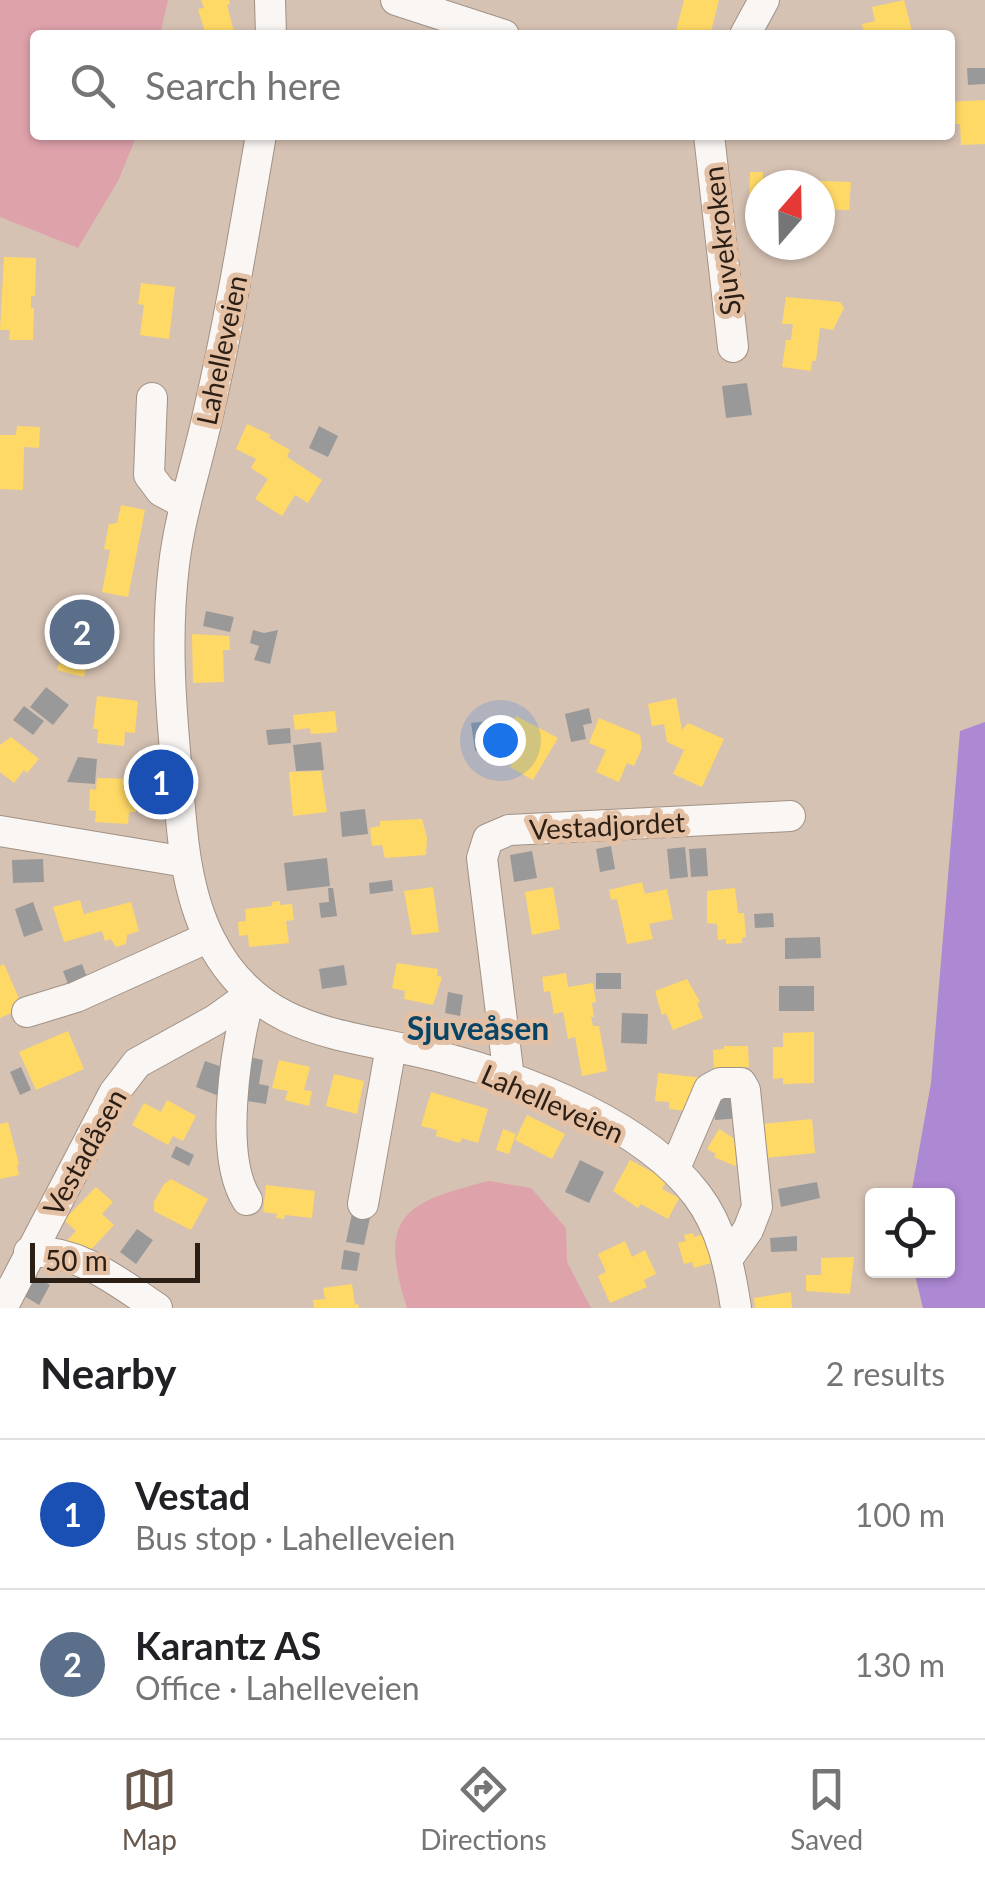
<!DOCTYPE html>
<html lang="en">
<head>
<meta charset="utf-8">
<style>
	body { margin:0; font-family:Lato,sans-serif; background:#f2f2f2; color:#202124 }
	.controls { position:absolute; right:30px; bottom:30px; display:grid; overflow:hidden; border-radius:10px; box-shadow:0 2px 8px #0004 }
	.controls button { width:90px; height:90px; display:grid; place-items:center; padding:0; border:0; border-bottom:2px solid #e0e0e0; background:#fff; color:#202124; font:50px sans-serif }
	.compass { position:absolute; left:745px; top:170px; width:90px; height:90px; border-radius:50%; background:#fff; box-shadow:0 2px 8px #0004; rotate:20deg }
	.scale { position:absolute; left:30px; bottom:25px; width:170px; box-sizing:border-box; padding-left:10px; border:5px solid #2b1e14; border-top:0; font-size:28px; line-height:35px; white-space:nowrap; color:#2b1e14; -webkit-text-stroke:8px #e4c1a5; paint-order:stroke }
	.you { position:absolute; left:500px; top:740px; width:35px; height:35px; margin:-25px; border:8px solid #fff; border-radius:50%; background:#1a73e8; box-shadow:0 0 0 15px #1a73e833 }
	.badge { display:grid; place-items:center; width:65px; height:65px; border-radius:50%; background:#67574c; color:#fff; font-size:32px; font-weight:700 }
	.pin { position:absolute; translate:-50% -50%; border:5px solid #fff; box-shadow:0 2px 10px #0006 }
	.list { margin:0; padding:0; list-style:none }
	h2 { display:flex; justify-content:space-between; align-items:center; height:130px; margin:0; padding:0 40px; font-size:42px }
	h2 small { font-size:32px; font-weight:400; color:#757577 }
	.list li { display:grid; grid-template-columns:65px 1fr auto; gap:30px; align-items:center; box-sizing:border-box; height:150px; padding:0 40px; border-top:2px solid #e0e0e0 }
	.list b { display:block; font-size:38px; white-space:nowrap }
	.list p { margin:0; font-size:32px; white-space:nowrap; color:#757577 }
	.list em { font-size:32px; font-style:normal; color:#757577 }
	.icon { flex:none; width:55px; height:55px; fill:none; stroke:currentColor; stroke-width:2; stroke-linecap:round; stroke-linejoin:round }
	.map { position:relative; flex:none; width:985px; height:1308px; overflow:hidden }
	.search { position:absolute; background:#fff; box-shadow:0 2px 8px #0004; left:30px; right:30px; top:30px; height:110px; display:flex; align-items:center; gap:25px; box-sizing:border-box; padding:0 35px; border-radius:10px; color:#757577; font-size:38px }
	.sheet { height:430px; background:#fff }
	nav { display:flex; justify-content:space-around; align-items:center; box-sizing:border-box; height:140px; border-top:2px solid #e0e0e0; background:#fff; font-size:28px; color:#757577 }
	nav a { display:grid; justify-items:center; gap:5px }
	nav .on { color:#67574c }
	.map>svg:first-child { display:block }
	.green { fill:#dea2ab }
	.water { fill:#ad88d3 }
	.homes { fill:#ffd966 }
	.industry { fill:#999 }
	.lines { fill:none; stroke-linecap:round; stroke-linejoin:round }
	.minor-casing { stroke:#a09286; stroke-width:32 }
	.minor { stroke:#f9f6f4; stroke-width:30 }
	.labels { text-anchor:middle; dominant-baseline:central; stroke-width:10; stroke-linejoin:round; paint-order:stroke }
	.street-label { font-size:28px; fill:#2b1e14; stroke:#e4c1a5 }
	.quarter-label { font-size:32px; font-weight:bold; fill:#084465; stroke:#e4c1a5 }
</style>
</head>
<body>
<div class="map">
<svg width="985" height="1308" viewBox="0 0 985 1308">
	<rect width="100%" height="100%" fill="#d6c2b3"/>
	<path class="green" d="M0,0H168L160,35H35V135H137L118,181L78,248L0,217Z
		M489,1181L531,1188L566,1228L567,1262L591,1308H407C377,1216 404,1202 489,1181Z"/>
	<path class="water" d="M985,722V1308H923L914,1271L948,1270V1196L911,1195L931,1083L960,731Z"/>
	<path class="homes" d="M201,0H229L230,4L227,5L234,32L206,35L198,9L204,8Z
		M684,0H719L710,35H675Z
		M904,0L913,35H864L862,24L875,21L872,7Z
		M985,100V144L961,145L960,124H950V102Z
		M750,172H763V179L851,182L849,210L820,209V185H760V222H748Z
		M4,257L36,258L35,296H31V308H34L33,340H9L10,330H0Z
		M141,283L175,287L169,339L140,335L144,305L138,304Z
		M786,297L840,302L844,308L833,330L820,328L816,361H812L811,371L782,367L786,340H791L793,324H782Z
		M247,424L271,435L269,438L290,450L287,457L322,480L308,503L295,495L282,516L255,499L268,479L251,468L256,459L236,449Z
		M17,426L40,427L39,448L24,447L23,490L0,489V435H16Z
		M121,505L145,510L128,597L102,592L110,550L104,549L109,524L117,523Z
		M66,620L105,631L100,647L108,649L104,662L89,657L84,677L57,670L68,633L63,631Z
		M192,634L229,636L230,650H223L224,682L193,683Z
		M97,696L138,701L135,733L125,732L124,746L97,743L98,729H93Z
		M676,698L682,730L688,723L724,739L702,787L673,774L684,750L667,742L664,724L652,726L648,704Z
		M335,711L337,732L311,734L310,728L295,730L293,715Z
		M516,716L558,738L533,780L510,767L520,749L502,739Z
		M599,718L640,735L642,748L634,766L627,763L619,782L596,772L606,750L589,743Z
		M11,737L39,759L27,773L24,770L14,783L0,772V745Z
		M321,771L327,812L293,816L289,772Z
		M97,778L132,779L131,791L138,792L136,812H129L128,824L95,822L96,811L89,810L90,789L96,790Z
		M422,819L427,838L426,855L385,858L382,845L372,846L370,828L380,826V821Z
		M642,882L645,894L667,889L673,919L649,924L653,939L627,944L617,899L611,900L609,890Z
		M433,887L439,932L412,935L404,891Z
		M553,887L560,929L532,935L525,892Z
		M735,888L738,913H744L746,937L742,938V943L726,944V939L718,940L717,924L707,923V891Z
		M80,900L84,914L131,902L139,931L127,935L126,944L116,947L111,939L105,941L102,931L64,942L53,907Z
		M280,901V905L292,904L294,920L286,921L289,943L249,947L248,935L239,936L238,922L246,921L245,909L272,906V902Z
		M397,963L438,969L437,976L442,977L433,1005L404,999L405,991L392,988Z
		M4,964L23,1008L0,1018V966Z
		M566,973L568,987L593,983L596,1002L592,1003L594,1017H591L593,1026H599L607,1071L582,1076L575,1037L568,1039L563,1012L554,1014L550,991L544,992L542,977Z
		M687,979L700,1002L697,1003L703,1018L673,1030L666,1013L662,1015L655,991Z
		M68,1031L84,1069L36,1090L19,1052Z
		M814,1032V1083L783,1084V1078L773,1079V1047H783V1033Z
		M724,1046H748L749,1067L739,1068V1074L714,1069L713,1050L724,1049Z
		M279,1060L310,1067L304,1090L312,1091L309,1106L285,1100L288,1091L272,1088Z
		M658,1073L704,1078L686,1111L669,1109V1102L655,1101Z
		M334,1074L364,1081L357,1114L326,1106Z
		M431,1092L488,1109L478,1143L462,1138L460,1143L436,1136L437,1130L421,1126Z
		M167,1100L196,1116L183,1141L173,1136L168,1145L132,1125L144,1103L161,1112Z
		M527,1115L565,1134L552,1159L515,1140Z
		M812,1119L815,1153L765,1158L761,1124Z
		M8,1122L19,1164L17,1165L19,1175L0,1179V1124Z
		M503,1129L516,1134L509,1154L496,1150Z
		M719,1129L747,1147L735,1166L714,1157L716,1154L707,1149Z
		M630,1160L667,1180L662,1189L679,1198L668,1219L641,1204L638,1208L613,1191Z
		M171,1179L208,1199L191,1230L154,1211V1202L164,1184Z
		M266,1185L315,1191L312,1218L285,1215L284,1219L276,1218L277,1214L263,1212Z
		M96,1187L113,1202L102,1214L114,1225L86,1255L64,1244L76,1231L64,1220Z
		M693,1233L694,1237L703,1234L707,1249L711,1248L713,1255L709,1256L711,1263L694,1268L692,1262L684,1264L678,1243L686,1241L684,1235Z
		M625,1241L632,1257L645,1250L656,1274L644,1280L647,1287L610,1303L598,1276L606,1272L598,1254Z
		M854,1257L850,1294L806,1291V1275H821V1258Z
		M352,1284L355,1305L358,1304L359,1308H314L313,1300L325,1299L323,1288Z
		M791,1292L792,1308H755L754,1298Z"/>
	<path class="industry" d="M967,68H985V84L968,85Z
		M747,383L752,415L726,418L722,386Z
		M319,426L338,436L328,457L309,448Z
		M206,611L234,617L230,632L203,626Z
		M253,630L264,633L278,630L270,664L254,660L259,646L250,643Z
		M46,687L69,705L53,725L30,707Z
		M24,706L44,721L33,735L13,720Z
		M589,708L592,723L583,725L586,739L571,742L565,714Z
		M496,720L500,748L475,751L471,723Z
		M290,728L291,743L268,745L266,730Z
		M321,742L324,770L296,771L293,745Z
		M78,757L97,759L95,784L67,782Z
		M365,809L368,834L342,837L340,812Z
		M611,846L615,869L600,872L596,849Z
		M685,847L688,877L670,879L667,849Z
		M706,848L708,876L691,877L689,849Z
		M532,851L537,878L514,882L510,855Z
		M327,858L330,886L287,891L284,863Z
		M43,859L44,882L13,883L12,860Z
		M392,880L393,891L370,894L369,883Z
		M328,888H333L337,916L321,918L319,903L329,902Z
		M33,902L43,930L24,937L15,909Z
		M773,913L774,927L755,928L754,914Z
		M820,937L821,958L785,959V938Z
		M82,964L87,977L68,984L63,971Z
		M344,965L347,985L322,989L319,969Z
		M596,973H621V989H596Z
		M779,986H814V1011H779Z
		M448,992L463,995L460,1016L445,1013Z
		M622,1013L648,1014L647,1044L621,1043Z
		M249,1057L263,1060L259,1084L269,1086L266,1104L241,1100Z
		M205,1061L228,1069L219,1096L196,1087Z
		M21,1067L31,1090L20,1095L10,1072Z
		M740,1090L742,1118L715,1120L712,1093Z
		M176,1146L194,1155L189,1166L171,1157Z
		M580,1160L604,1172L589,1203L565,1192Z
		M817,1182L820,1198L781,1207L778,1189Z
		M353,1209L371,1213L364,1245L346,1242Z
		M137,1229L153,1240L136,1264L120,1252Z
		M797,1236V1251L771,1252L770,1238Z
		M344,1250L360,1253L357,1271L341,1269Z
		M30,1273L50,1285L39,1305L19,1293Z"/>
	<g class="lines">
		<defs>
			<path id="minor" d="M270,0L271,35
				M396,0L504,35
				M745,35L764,0
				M261,135C245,227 230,319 209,410C198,462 180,513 174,565C165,639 171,711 178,784C182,836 186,892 210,939C261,1040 352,1033 448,1059C531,1081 644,1125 697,1195C722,1228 730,1268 736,1308
				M709,135L733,347
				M152,398L149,475L161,491L185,504
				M0,831L186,862
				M27,1012L76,997L209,937
				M509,1078L482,858L488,839L509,830L790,816
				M675,1168L709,1089L720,1083H741L745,1090L757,1207L748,1230L728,1258
				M247,1200C218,1155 236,1046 250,995
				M363,1204L391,1047
				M29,1252C78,1249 118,1282 157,1308
				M2,1308L114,1093L137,1063L215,1020L250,995"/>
		</defs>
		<use href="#minor" class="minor-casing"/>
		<use href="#minor" class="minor"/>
	</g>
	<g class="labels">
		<g class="street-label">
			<text transform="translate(721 241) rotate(-97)">Sjuvekroken</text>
			<text transform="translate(221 350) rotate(-78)">Lahelleveien</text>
			<text transform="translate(607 825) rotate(-3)">Vestadjordet</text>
			<text transform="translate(553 1103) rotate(24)">Lahelleveien</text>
			<text transform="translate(84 1152) rotate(-61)">Vestadåsen</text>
		</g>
		<g class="quarter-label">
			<text x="478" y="1027">Sjuveåsen</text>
		</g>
	</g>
</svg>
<div class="controls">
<button><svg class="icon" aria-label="locate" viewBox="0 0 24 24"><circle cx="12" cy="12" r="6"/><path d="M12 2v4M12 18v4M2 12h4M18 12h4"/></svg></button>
</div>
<svg class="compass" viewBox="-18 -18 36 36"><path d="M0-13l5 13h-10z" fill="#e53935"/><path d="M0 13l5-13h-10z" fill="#757577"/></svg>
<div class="scale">50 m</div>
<div class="you"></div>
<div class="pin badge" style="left:161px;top:782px;background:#1a4fb4">1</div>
<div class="pin badge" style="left:82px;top:632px;background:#5c6f8a">2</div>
<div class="search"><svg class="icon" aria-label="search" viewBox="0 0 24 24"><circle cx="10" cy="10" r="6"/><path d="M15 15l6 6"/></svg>Search here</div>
</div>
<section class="sheet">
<h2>Nearby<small>2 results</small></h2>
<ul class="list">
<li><span class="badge" style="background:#1a4fb4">1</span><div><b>Vestad</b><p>Bus stop · Lahelleveien</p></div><em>100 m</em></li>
<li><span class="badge" style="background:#5c6f8a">2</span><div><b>Karantz AS</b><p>Office · Lahelleveien</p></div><em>130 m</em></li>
</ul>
</section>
<nav>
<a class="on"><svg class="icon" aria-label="map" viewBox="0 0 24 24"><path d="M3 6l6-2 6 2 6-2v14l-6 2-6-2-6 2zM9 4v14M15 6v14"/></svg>Map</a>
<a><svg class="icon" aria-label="directions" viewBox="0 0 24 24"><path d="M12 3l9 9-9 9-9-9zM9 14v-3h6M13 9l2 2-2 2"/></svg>Directions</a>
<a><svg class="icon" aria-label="saved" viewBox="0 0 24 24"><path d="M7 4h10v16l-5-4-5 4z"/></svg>Saved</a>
</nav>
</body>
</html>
